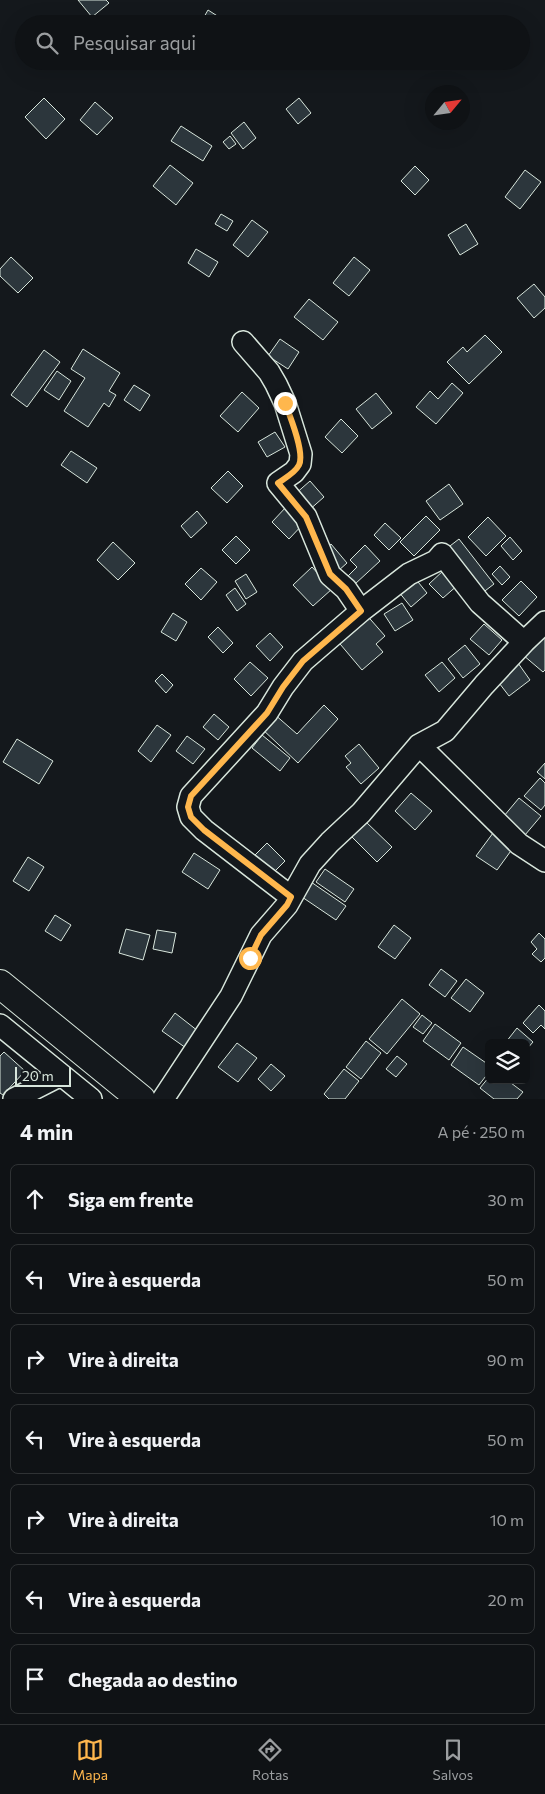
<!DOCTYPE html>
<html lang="pt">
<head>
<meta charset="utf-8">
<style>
	body { margin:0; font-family:Commissioner,sans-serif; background:#181b1e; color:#f1f3f6 }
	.controls { position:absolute; right:15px; bottom:15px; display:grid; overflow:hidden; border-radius:8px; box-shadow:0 5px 20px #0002 }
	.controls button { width:45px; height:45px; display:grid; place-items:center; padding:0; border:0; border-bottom:1px solid #2f3234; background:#0f1215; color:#f1f3f6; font:25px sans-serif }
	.compass { position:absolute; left:425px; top:85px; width:45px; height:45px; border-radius:50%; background:#0f1215; box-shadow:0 5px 20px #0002; rotate:61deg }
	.scale { position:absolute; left:15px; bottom:12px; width:56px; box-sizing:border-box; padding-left:5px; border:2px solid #d8e6dc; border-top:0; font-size:14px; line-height:18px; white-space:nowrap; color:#d8e6dc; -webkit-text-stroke:4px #14181c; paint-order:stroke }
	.stop { position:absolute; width:15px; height:15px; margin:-11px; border:4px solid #ffb74d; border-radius:50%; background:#fff }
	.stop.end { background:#ffb74d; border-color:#fff; box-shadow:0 1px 5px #0008 }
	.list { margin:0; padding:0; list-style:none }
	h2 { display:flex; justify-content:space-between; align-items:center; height:65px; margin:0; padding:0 20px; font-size:21px }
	h2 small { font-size:16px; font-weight:400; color:#9b9ea0 }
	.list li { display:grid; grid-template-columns:32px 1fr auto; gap:15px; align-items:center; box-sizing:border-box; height:70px; margin:0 10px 10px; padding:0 10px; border:1px solid #2f3234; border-radius:8px }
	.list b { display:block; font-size:19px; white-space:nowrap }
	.list em { font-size:16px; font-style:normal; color:#9b9ea0 }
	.icon { flex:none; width:28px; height:28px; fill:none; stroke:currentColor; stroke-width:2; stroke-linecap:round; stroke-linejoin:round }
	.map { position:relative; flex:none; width:545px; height:1099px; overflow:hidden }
	.search { position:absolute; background:#0f1215; box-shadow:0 5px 20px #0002; left:15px; right:15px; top:15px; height:55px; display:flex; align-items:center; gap:12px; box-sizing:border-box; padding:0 18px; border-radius:28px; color:#9b9ea0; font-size:19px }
	.sheet { height:625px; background:#0f1215 }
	nav { display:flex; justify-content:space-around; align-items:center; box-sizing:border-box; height:70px; border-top:1px solid #2f3234; background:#0f1215; font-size:14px; color:#9b9ea0 }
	nav a { display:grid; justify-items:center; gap:2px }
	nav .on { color:#ffb74d }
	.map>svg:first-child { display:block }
	.building { fill:#2c363c; stroke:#d8e6dc }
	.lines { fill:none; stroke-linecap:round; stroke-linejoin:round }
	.minor-casing { stroke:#d8e6dc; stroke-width:24 }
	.major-casing { stroke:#d8e6dc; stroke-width:30 }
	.minor { stroke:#14181c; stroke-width:21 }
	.major { stroke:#14181c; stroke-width:28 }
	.route { stroke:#ffb74d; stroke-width:6 }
</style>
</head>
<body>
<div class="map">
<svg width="545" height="1099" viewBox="0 0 545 1099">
	<rect width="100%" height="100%" fill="#14181c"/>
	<path class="building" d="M78,0H106L109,3L92,17Z
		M208,10L230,24H200Z
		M35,61H52L43,70Z
		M44,98L65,119L46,139L25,117Z
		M299,98L311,113L298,124L286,109Z
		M95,102L113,118L97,135L80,120Z
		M244,122L256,138L243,149L231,133Z
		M181,126L212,146L203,161L171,141Z
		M230,136L236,144L229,149L223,142Z
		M170,165L193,183L176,205L153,186Z
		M415,166L429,180L415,195L401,181Z
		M525,170L541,182L520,209L505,197Z
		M221,214L233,221L227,231L215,224Z
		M252,220L268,232L248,257L233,245Z
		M466,224L478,244L460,255L448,235Z
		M196,249L218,262L209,277L188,263Z
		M11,257L33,278L18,293L0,276V269Z
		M354,257L370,270L349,296L333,283Z
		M534,284L545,297V308L534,318L517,298Z
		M309,299L338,322L323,340L294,317Z
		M485,335L502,352L469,384L447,362L463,347L467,352Z
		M280,339L299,352L288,369L268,356Z
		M83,349L120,373L109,391L116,395L109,407L104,403L88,427L64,411L85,378L71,369Z
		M44,350L60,362L27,407L11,395Z
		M57,371L71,381L59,400L44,390Z
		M452,383L463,393L436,424L416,407L430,391L438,399Z
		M134,385L150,395L140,411L124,400Z
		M242,392L259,408L238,432L220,416Z
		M376,393L392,413L372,429L356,409Z
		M341,419L358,436L342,453L325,437Z
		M275,432L285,447L267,457L258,442Z
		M71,451L97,468L87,483L61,465Z
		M228,471L243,486L227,503L211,488Z
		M310,481L324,497L308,511L294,495Z
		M449,484L463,504L440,520L426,501Z
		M287,506L305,522L289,539L272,522Z
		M197,511L207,523L191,538L181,526Z
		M426,516L440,530L414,556L400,542Z
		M488,517L506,536L486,556L468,537Z
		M385,523L401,538L389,550L374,535Z
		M236,536L250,550L236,564L222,550Z
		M510,537L522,551L513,560L501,546Z
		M459,539L494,584L481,594L446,549Z
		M113,542L135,563L118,580L97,560Z
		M331,544L347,563L338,571L322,551Z
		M365,545L380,561L355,584L348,576L357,567L350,560Z
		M500,566L510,577L502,585L492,574Z
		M312,567L332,589L313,606L293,585Z
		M201,568L217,582L201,600L185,584Z
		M445,569L459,584L443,598L429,584Z
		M246,574L257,592L246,599L235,581Z
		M414,577L427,593L411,607L398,591Z
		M521,581L537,597L519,616L502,600Z
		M235,588L246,604L237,611L226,595Z
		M402,603L413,620L395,631L384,614Z
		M364,612L385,636L376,644L383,652L362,670L335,638Z
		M173,613L187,622L176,641L161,632Z
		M484,624L502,640L489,655L470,639Z
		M218,627L233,643L223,653L208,637Z
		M545,632V670L543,672L523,655Z
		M270,633L283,647L270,661L256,646Z
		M465,645L480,664L463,678L448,659Z
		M250,662L268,678L251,696L234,679Z
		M442,662L455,678L439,692L425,675Z
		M518,663L530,680L509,696L496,679Z
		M162,674L173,685L166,693L155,681Z
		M324,705L338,719L298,763L260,727L273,713L297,734Z
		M214,714L229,727L218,740L203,727Z
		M157,725L171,735L151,762L138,751Z
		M262,735L290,758L280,771L252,748Z
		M187,736L205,749L193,764L176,751Z
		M17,739L53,761L39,784L3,762Z
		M359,744L379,768L361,784L346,767L351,763L345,756Z
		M545,763V779L537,772Z
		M540,778L545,783V805L541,810L524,796Z
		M411,793L432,811L415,830L395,811Z
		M519,798L541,816L525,835L504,816Z
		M365,821L392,847L377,862L350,835Z
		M493,833L513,848L497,870L476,856Z
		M267,843L285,861L270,876L252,858Z
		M194,853L220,870L208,889L182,872Z
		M28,857L44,867L29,891L13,881Z
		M325,869L354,889L345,902L316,882Z
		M311,882L346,906L336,920L302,897Z
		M55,915L71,925L61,941L45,931Z
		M394,925L411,938L395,959L378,947Z
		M126,929L150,935L143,960L119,953Z
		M157,930L176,933L172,953L153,949Z
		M539,933L545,939V958L541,962L532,954L537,949L531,942Z
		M441,969L457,981L445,997L429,985Z
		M466,979L484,993L470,1012L451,998Z
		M402,999L420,1014L387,1054L369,1039Z
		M539,1005L545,1011V1029L541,1025L533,1033L523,1023Z
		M175,1013L198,1031L186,1048L162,1031Z
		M422,1015L432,1023L423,1034L413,1027Z
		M435,1024L461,1043L449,1060L423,1041Z
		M517,1028L533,1042L526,1050V1043L506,1042Z
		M366,1041L381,1053L361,1079L346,1067Z
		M237,1043L257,1058L238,1082L218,1067Z
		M463,1047L489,1065V1072L479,1085L451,1065Z
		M4,1052L25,1071L3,1095L0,1093V1056Z
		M397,1056L407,1064L396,1077L386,1069Z
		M271,1064L285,1076L271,1091L258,1079Z
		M344,1069L359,1081L345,1099H329L324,1094Z
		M489,1077V1080H507L523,1092L517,1099H494L480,1088Z"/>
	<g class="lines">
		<defs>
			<path id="minor" d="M243,342L269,372L276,384L285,403L301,454L300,464L294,472L278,483L306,517L330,575L346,589L361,611
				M419,745L519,844L545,861
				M291,897L204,830L191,817L188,807L191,796L267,713L283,687L303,661L361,611L409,574L436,561L442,554L480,603L524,642
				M0,1025L91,1099
				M14,1099L61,1075
				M163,1099L231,996L261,935L287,905L310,864L330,842L361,813L419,745L445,731L484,685L524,642L545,622"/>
			<path id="major" d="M0,984L141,1099"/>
		</defs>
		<use href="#minor" class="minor-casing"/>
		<use href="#major" class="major-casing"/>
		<use href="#minor" class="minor"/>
		<use href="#major" class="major"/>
	</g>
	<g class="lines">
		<path class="route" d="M250,958L261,935L287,905L291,897L204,830L191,817L188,807L191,796L267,713L283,687L303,661L361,611L346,589L330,574L306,517L278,483C285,478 295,473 299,465C305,453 290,416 285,403"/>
	</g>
</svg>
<div class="controls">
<button><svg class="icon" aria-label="layers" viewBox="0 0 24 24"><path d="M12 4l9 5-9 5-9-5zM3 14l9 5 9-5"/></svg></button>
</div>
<svg class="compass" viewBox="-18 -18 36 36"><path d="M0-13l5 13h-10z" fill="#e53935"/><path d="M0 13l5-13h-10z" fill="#9b9ea0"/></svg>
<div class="scale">20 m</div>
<div class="stop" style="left:250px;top:958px"></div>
<div class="stop end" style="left:285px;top:403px"></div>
<div class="search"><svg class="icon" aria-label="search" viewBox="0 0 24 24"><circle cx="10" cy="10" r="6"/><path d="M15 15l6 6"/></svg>Pesquisar aqui</div>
</div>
<section class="sheet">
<h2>4 min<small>A pé · 250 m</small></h2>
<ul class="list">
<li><svg class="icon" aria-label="ahead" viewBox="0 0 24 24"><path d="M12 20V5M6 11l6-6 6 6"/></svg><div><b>Siga em frente</b></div><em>30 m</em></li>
<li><svg class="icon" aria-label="left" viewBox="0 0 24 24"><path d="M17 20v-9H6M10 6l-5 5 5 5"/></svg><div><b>Vire à esquerda</b></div><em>50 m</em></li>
<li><svg class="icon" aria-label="right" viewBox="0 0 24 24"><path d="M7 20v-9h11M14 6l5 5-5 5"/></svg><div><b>Vire à direita</b></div><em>90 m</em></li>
<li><svg class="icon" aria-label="left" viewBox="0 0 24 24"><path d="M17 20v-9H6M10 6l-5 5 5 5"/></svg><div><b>Vire à esquerda</b></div><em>50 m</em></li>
<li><svg class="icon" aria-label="right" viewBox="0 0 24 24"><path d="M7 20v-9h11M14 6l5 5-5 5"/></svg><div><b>Vire à direita</b></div><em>10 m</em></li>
<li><svg class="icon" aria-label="left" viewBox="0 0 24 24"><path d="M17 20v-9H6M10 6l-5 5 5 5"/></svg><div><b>Vire à esquerda</b></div><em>20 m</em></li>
<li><svg class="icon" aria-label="arrive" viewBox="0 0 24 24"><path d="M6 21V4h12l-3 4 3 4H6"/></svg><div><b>Chegada ao destino</b></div></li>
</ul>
</section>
<nav>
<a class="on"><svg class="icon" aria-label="map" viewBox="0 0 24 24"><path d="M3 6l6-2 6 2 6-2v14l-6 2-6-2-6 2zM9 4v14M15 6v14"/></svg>Mapa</a>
<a><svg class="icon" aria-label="directions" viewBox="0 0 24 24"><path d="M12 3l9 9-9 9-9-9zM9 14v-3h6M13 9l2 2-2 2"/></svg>Rotas</a>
<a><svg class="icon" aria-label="saved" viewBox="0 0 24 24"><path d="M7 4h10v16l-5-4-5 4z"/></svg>Salvos</a>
</nav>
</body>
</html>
